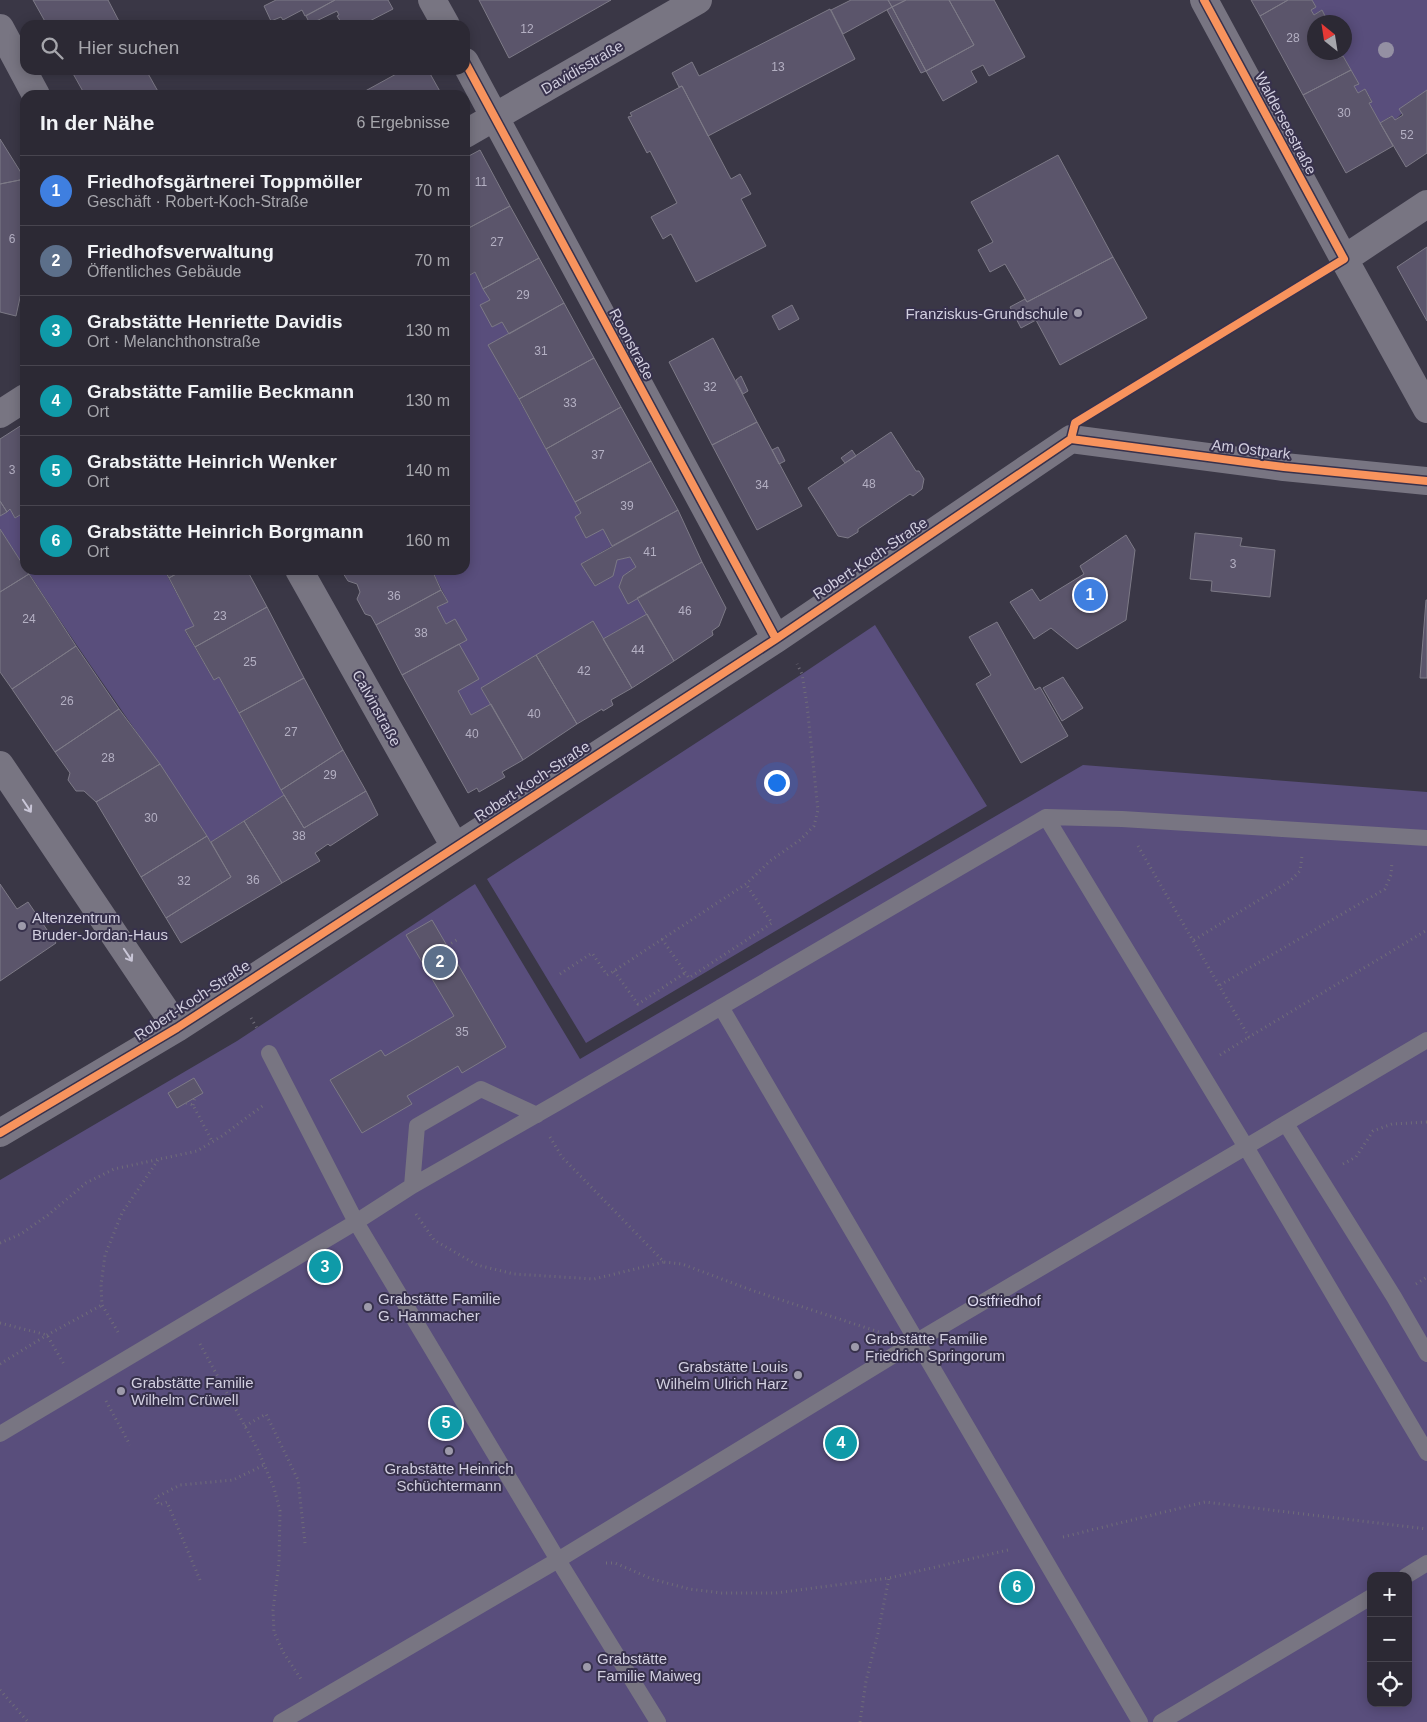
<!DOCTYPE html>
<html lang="de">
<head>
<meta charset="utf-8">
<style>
	body { margin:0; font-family:Arial,sans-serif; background:#34313c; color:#f1f3f6 }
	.controls { position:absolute; right:15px; bottom:15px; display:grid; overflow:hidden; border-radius:10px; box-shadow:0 2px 12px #0003 }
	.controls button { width:45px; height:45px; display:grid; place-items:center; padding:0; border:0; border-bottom:1px solid #48454f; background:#2c2934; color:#f1f3f6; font:25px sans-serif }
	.compass { position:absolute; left:1307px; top:15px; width:45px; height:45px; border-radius:50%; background:#2c2934; box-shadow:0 2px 12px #0003; rotate:330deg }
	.you { position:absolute; left:776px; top:782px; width:18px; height:18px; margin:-12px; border:4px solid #fff; border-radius:50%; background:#1a73e8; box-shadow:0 0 0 8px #1a73e833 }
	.badge { display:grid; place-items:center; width:32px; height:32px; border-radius:50%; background:#9d9aaa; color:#fff; font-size:16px; font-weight:700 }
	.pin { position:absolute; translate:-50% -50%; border:2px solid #fff; box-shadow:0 1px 5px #0006 }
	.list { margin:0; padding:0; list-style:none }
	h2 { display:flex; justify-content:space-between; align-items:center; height:65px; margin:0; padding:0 20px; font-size:21px }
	h2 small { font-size:16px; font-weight:400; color:#a6a6ac }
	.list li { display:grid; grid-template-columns:32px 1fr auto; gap:15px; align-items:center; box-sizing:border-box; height:70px; padding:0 20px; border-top:1px solid #48454f }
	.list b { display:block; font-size:19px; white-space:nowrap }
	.list p { margin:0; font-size:16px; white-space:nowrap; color:#a6a6ac }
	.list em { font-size:16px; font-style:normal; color:#a6a6ac }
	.icon { flex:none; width:28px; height:28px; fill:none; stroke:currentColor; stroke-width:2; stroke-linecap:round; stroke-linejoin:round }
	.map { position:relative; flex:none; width:1427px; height:1722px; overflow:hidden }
	.search { position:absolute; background:#2c2934; box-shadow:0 2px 12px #0003; left:20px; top:20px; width:450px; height:55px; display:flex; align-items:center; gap:12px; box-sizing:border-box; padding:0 18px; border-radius:15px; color:#a6a6ac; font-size:19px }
	.panel { position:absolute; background:#2c2934; box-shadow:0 2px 12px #0003; left:20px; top:90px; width:450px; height:485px; border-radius:15px }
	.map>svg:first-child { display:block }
	.green { fill:#594e7c; fill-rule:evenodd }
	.building { fill:#5b556b; stroke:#7d7a87 }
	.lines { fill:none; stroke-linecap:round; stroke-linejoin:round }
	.path { stroke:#706d79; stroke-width:3; stroke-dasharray:1 4; stroke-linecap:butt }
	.lane { stroke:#787582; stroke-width:16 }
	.street { stroke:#787582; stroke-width:28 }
	.cycleway-casing { stroke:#37314c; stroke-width:11 }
	.cycleway { stroke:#f8935d; stroke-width:8 }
	.tree { fill:#9490a3 }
	.oneway { stroke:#c9c6d7 }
	.poi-dot { fill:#9d9aaa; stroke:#37314c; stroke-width:2 }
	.labels { text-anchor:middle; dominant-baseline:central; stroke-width:4; stroke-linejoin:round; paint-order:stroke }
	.number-label { font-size:12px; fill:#b4b0c3 }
	.street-label { font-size:15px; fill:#d2cfe0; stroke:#37314c }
	.poi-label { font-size:15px; fill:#d2cfe0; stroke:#37314c; text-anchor:start }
	.park-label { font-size:15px; fill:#ddd9ef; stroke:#37314c }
</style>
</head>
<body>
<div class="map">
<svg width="1427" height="1722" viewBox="0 0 1427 1722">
	<rect width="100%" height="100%" fill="#3a3746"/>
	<path class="green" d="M1312,0H1427V90L1395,120L1391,116L1380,123L1369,103L1372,101L1365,89L1358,93L1354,86L1358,83L1343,56L1338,58L1335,53L1344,52V22H1328L1322,10L1314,15L1311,10L1316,7Z
		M475,272L490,300L492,327L502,322L509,334L489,345L581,513L575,518L586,537L603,529L612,546L581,564L595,586L613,576L617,560L630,557L636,567L623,576L619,587L628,603L637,598L647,614L603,639L481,688L491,704L471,715L458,691L459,644L466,640L455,620L446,624L437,607L448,602L432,570H465V273L470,275Z
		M10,509L15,518L25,512V568L0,529V516Z
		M27,570H164L194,626L185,631L214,680L219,677L284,795L211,842C151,750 86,662 27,570Z
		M875,625L987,806L586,1043L487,879L802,674Z
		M1083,765L1427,792V1722H0V1180L237,1041L475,884L580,1059ZM1371,1576H1408V1703H1371Z"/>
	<path class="building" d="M33,0H108L121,25H47Z
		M276,0H335L305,16L302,10L283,20L281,17L271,21L264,6Z
		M335,0H388L393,9L362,25H343L337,16L339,15L337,11L310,24L306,16Z
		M479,0H611L509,58Z
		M851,0H888L892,7L843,34L831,10Z
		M888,0H906L892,7Z
		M906,0H949L974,45L926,71L892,7Z
		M949,0H994L1025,57L989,76L983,65L971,71L977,82L943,101L926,71L974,45Z
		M1251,0H1288L1260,16Z
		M1288,0H1312L1316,7L1311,10L1314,15L1322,10L1328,22H1314V52H1335L1338,58L1343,56L1351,70L1303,95L1260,16Z
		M892,7L926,71L921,73L887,10Z
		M830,9L855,59L708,136L682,86L679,87L672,73L692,62L699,76Z
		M71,70H146L160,95H85Z
		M396,70H428L442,95H358L398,73Z
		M1351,70L1359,84L1354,86L1358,93L1365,89L1372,102L1369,103L1393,146L1346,173L1303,95Z
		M682,86L731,179L740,174L751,194L741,199L766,246L696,282L671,234L663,239L651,217L677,203L650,151L647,153L628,117L632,116L630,113Z
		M1427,90V153L1406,167L1380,123L1392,116L1395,120L1403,115L1399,109Z
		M0,139L25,179L0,184Z
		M480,150L510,206L465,230V158Z
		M1058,155L1113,257L1027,302L1005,264L990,272L978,250L993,242L971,202Z
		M25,179V293H21L16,316L0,312V184Z
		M510,206L539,258L483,289L475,272L470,275L465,273V260L467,257L465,254V230Z
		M1427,247V321L1397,267Z
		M1113,257L1147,318L1060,365L1036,320L1021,328L1010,307L1025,299L1027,302Z
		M539,258L564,303L509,334L502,322L492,327L480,305L490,300L483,289Z
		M564,303L594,358L519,399L488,345Z
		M792,305L799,319L779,330L772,316Z
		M713,338L757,422L712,445L669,362Z
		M594,358L621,407L546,449L519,399Z
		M741,376L748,391L743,394L736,380Z
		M621,407L651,461L575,502L546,449Z
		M757,422L802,506L757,530L712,445Z
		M25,423V512L15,518L10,509L7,512L0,501V439Z
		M891,432L916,471H919L924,479L922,489L913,496L910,494L858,529V532L848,538L838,536L808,488Z
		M778,447L785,461L779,464L772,450Z
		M852,450L856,456L845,463L841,458Z
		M651,461L678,510L612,546L603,529L586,538L575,517L581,513L575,502Z
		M0,501L7,512L0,516Z
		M678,510L702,562L628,604L619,587L623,576L636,567L630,557L617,560L613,576L595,586L581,564Z
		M0,529L25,568V570L29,574L0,592Z
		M1195,533L1242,538L1240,546L1275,550L1270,597L1211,591L1212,581L1190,579Z
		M1126,535L1135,550L1126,620L1077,649L1051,628L1034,639L1010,602L1032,589L1040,601L1084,574L1080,566Z
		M702,562L726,608L719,626L712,631L713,635L674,661L637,598Z
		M164,570H183L169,578Z
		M183,570H247L267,607L195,647L185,630L194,626L169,578Z
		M341,570H432L441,590L376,625L371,616L365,614L357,599L360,592L357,584L348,581Z
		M29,574L76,646L12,689L0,672V592Z
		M441,590L448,602L437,607L446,624L455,619L467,640L402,675L376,625Z
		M1426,600H1427V678H1420Z
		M267,607L304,678L239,713L219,677L214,680L195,647Z
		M647,614L674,661L632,688L603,639Z
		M593,621L632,688L611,700L613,705L603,711L602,709L577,724L536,655Z
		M997,622L1035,690L1040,687L1068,736L1021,763L976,684L991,675L969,637Z
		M459,644L479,679L458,691L471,715L491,704L523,760L502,772L505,777L479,792L477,788L468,793L402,675Z
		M76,646L119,709L55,752L12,689Z
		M536,655L577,724L523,760L481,688Z
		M1063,677L1083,708L1062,721L1043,688Z
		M304,678L343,750L281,790L239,713Z
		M119,709L160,764L96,802L84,791H76L68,780L70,773L55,752Z
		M343,750L366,791L304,828L281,790Z
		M160,764L207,836L141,877L96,802Z
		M366,791L378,815L330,846L328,844L315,853L320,861L282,883L244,821L284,795L304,828Z
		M244,821L282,883L181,943L166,918L231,877L211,842Z
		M207,836L231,877L166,918L141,877Z
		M0,884L17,909L28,902L56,943L0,981Z
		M432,920L506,1047L462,1073L458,1066L407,1096L412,1104L362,1133L330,1080L381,1050L385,1056L454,1016L406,935Z
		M194,1078L203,1093L177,1108L168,1093Z"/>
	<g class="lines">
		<path class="path" d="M1097,410L1318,275
			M1138,846L1249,1037L1427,930
			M662,939L689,978L772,923L746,884
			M1194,940L1290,881L1300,871L1302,856
			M447,946L458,939
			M614,971L638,1004L685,973
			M560,974L592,953L607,975L614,971L746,884L770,861L800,840L814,826L818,810L807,705L802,674L797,664
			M1220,985L1385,889L1391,875L1392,862
			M251,1018L258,1030
			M1220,1055L1249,1037
			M186,1103L193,1105L212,1141
			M193,1105L195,1098
			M550,1137L562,1157L664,1262L682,1264L751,1290L879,1332
			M1343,1164L1356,1157L1373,1131L1392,1124L1427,1122
			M416,1214L434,1240L477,1265L514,1274L594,1279L664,1262
			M0,1243L21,1234L48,1215L86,1183L114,1169L197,1151L222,1136L265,1104
			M1416,1284L1427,1277
			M0,1323L47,1335L65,1366
			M118,1332L102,1305L101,1285L105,1255L122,1213L158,1160
			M200,1344L258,1450L274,1488L280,1511L279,1563L273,1610L274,1632L283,1652L301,1679
			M0,1364L47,1335L102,1305
			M106,1401L130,1445
			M245,1426L266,1414L298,1480L305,1543
			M1063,1537L1205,1502L1427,1529
			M606,1563H615L652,1579L689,1589L722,1593H776L889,1578L1008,1550
			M200,1580L167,1502L159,1505L155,1498L180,1485L233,1480L264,1465
			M0,1690L28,1722
			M860,1722L866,1681L878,1633L889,1578"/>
		<path class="lane" d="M1046,817L1246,1147L1427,1453
			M721,1007L1140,1722
			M269,1053L356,1222L558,1560L658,1722
			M1286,1124L1394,1297L1427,1354
			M412,1186L417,1126L481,1089L537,1115
			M0,1434L356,1222L412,1186L557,1103L1046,817L1122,819L1427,838
			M1406,1576L1427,1563
			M281,1722L558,1560L917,1341L1427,1040
			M1161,1722L1371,1597"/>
		<path class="street" d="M432,0L446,25
			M1204,0L1344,259L1427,409
			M0,28L36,95
			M465,62L776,639
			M465,134L698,0
			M1344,259L1427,204
			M0,414L25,398
			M299,570L455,847
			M0,765L177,1028
			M0,1133L177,1028L776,639L1071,439L1284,467L1427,481"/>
		<defs>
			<path id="cycleway" d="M465,62L776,639
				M1071,439L1075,423L1344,259L1204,0
				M1071,439L1284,467L1427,481
				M0,1133L177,1028L776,639L1071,439"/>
		</defs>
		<use href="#cycleway" class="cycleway-casing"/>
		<use href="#cycleway" class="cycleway"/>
	</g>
	<circle class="tree" cx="1386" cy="50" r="8"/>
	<defs><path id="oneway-shaft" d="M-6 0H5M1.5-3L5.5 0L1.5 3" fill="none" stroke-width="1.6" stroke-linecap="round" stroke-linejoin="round" transform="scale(1.25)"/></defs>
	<g class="oneway">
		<use href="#oneway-shaft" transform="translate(27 806) rotate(56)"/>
		<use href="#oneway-shaft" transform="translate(128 955) rotate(56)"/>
	</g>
	<g class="poi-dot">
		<circle cx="1078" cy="313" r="5"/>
		<circle cx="22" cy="926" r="5"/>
		<circle cx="368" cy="1307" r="5"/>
		<circle cx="855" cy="1347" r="5"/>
		<circle cx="798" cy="1375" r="5"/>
		<circle cx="121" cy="1391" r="5"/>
		<circle cx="449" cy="1451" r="5"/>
		<circle cx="587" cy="1667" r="5"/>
	</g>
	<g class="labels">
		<g class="number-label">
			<text x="527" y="29">12</text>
			<text x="1293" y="38">28</text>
			<text x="778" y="67">13</text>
			<text x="1344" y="113">30</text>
			<text x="1407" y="135">52</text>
			<text x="481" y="182">11</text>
			<text x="12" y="239">6</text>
			<text x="497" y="242">27</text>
			<text x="523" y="295">29</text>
			<text x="541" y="351">31</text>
			<text x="710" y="387">32</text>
			<text x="570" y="403">33</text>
			<text x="598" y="455">37</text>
			<text x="12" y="470">3</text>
			<text x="869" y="484">48</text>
			<text x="762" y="485">34</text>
			<text x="627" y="506">39</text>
			<text x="650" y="552">41</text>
			<text x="1233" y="564">3</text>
			<text x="394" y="596">36</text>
			<text x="685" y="611">46</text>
			<text x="220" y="616">23</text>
			<text x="29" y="619">24</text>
			<text x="421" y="633">38</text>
			<text x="638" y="650">44</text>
			<text x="250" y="662">25</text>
			<text x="584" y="671">42</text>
			<text x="67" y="701">26</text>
			<text x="534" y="714">40</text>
			<text x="291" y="732">27</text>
			<text x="472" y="734">40</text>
			<text x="108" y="758">28</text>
			<text x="330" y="775">29</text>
			<text x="151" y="818">30</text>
			<text x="299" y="836">38</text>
			<text x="253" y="880">36</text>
			<text x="184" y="881">32</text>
			<text x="462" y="1032">35</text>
		</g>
		<g class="street-label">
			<text transform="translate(582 67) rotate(-30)">Davidisstraße</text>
			<text transform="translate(1286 123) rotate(62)">Walderseestraße</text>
			<text transform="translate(632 344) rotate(62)">Roonstraße</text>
			<text transform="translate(1251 449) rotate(7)">Am Ostpark</text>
			<text transform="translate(870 558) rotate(-34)">Robert-Koch-Straße</text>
			<text transform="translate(377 708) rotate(61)">Calvinstraße</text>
			<text transform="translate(532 781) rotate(-33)">Robert-Koch-Straße</text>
			<text transform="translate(192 1000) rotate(-33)">Robert-Koch-Straße</text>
		</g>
		<g class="poi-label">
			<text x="1068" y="313" text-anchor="end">Franziskus-Grundschule</text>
			<text x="32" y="917">Altenzentrum<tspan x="32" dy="17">Bruder-Jordan-Haus</tspan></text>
			<text x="378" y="1298">Grabstätte Familie<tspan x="378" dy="17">G. Hammacher</tspan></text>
			<text x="865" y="1338">Grabstätte Familie<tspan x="865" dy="17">Friedrich Springorum</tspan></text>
			<text x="788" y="1366" text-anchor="end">Grabstätte Louis<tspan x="788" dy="17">Wilhelm Ulrich Harz</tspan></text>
			<text x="131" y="1382">Grabstätte Familie<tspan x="131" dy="17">Wilhelm Crüwell</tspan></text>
			<text x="449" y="1468" text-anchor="middle">Grabstätte Heinrich<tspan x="449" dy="17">Schüchtermann</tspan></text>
			<text x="597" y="1658">Grabstätte<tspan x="597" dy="17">Familie Maiweg</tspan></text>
		</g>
		<g class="park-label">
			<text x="1004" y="1300">Ostfriedhof</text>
		</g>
	</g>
</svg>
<div class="controls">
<button>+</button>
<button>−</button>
<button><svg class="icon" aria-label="locate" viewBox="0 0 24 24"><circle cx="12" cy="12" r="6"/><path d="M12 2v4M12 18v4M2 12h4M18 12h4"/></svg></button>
</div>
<svg class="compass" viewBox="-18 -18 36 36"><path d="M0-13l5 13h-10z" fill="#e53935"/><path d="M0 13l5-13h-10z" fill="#a6a6ac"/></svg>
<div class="you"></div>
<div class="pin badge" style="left:1090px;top:595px;background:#3f7fe0">1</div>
<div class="pin badge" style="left:440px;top:962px;background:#5c6f8a">2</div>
<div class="pin badge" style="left:325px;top:1267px;background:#0f9aa8">3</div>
<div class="pin badge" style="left:841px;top:1443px;background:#0f9aa8">4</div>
<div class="pin badge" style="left:446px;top:1423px;background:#0f9aa8">5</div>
<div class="pin badge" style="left:1017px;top:1587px;background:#0f9aa8">6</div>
<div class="search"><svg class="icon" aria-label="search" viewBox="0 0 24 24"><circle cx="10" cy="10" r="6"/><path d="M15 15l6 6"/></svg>Hier suchen</div>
<section class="panel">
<h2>In der Nähe<small>6 Ergebnisse</small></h2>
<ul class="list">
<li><span class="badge" style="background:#3f7fe0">1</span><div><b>Friedhofsgärtnerei Toppmöller</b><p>Geschäft · Robert-Koch-Straße</p></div><em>70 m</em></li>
<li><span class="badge" style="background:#5c6f8a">2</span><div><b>Friedhofsverwaltung</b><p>Öffentliches Gebäude</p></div><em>70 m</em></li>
<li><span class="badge" style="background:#0f9aa8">3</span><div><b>Grabstätte Henriette Davidis</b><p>Ort · Melanchthonstraße</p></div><em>130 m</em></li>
<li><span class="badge" style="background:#0f9aa8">4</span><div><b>Grabstätte Familie Beckmann</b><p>Ort</p></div><em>130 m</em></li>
<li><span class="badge" style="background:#0f9aa8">5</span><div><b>Grabstätte Heinrich Wenker</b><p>Ort</p></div><em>140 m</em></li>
<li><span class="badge" style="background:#0f9aa8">6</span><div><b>Grabstätte Heinrich Borgmann</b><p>Ort</p></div><em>160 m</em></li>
</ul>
</section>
</div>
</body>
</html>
